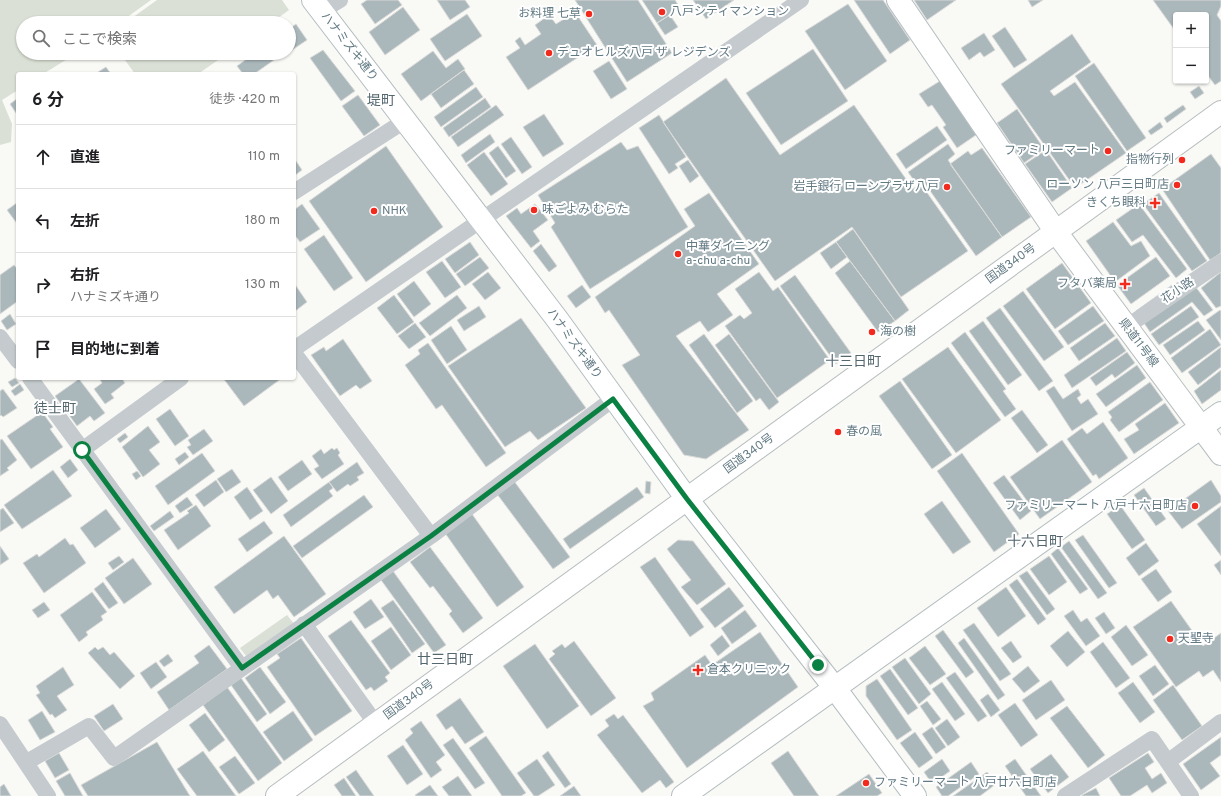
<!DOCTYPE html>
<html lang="ja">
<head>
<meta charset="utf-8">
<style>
	body { margin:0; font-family:Overpass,"Noto Sans JP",sans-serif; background:#f2f2f2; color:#202124 }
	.controls { position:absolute; right:12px; top:12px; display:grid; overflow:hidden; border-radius:4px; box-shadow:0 1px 3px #0004 }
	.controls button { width:36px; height:36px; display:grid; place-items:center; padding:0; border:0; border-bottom:1px solid #e0e0e0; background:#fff; color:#202124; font:20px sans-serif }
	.stop { position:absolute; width:12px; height:12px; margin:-9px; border:3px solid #0b8043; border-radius:50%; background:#fff }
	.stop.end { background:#0b8043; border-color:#fff; box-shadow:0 1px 4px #0008 }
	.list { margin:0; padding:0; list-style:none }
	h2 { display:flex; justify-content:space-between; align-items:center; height:52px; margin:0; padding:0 16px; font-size:17px }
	h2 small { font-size:13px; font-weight:400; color:#757577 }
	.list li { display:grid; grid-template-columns:26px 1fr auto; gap:12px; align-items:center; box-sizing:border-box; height:64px; padding:0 16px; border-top:1px solid #e0e0e0 }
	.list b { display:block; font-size:15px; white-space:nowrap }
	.list p { margin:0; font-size:13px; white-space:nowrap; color:#757577 }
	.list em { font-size:13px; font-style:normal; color:#757577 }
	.icon { flex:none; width:22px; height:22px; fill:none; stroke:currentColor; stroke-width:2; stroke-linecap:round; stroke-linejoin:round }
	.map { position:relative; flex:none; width:1221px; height:796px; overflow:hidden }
	.search { position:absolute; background:#fff; box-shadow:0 1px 3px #0004; left:16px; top:16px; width:280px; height:44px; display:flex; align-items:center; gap:10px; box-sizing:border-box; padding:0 14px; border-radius:22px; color:#757577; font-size:15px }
	.panel { position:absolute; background:#fff; box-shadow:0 1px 3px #0004; left:16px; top:72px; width:280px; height:308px; border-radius:4px }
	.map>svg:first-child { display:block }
	.green { fill:#dae0d5 }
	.building { fill:#aab7bb; stroke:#dbdbd9 }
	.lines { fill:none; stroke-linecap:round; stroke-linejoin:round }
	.secondary-casing { stroke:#b4bdc0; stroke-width:24 }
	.primary-casing { stroke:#b7bec1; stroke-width:24 }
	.highway-casing { stroke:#b7bdbf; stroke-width:24 }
	.street { stroke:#c4cacd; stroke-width:16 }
	.secondary { stroke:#fff; stroke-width:22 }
	.primary { stroke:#fff; stroke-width:22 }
	.highway { stroke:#fff; stroke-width:22 }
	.route { stroke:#0b8043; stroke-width:5 }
	.poi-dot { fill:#f22a1e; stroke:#fff; stroke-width:1.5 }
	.labels { text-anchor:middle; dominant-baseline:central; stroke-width:4; stroke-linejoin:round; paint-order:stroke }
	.poi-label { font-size:12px; fill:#627a84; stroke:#fff; text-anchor:start }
	.street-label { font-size:12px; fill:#627a84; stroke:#fff }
	.quarter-label { font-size:14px; fill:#54676f; stroke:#fff }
</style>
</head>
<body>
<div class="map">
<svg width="1221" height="796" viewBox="0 0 1221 796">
	<rect width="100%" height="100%" fill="#f9f9f6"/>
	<path class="green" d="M0,0H151L119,23H23V53H77L43,74H18V90L2,100L12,124L11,142L0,145Z
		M157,0H282L289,10L271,23H125Z
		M120,53H228L198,74H135Z
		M287,615L295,625L246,656L240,648Z"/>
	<path class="building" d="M367,0H398L402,5L375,24L361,4Z
		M437,0H465L470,7L450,20Z
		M575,0H638L672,53L627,82Z
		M642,0H675L680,8L657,23Z
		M693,0H734L706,19Z
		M854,0H883L910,40L890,54Z
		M914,0H956L927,20Z
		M1028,0H1043L1032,7Z
		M1153,0H1221V6L1217,15L1221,21V81L1215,85L1206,73V15H1176V32Z
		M848,4L887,61L845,90L805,31Z
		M403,7L420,30L385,55L369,32Z
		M575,12L597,45L528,90L506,57L520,48L515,41L520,37L525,45L541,34L535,25L549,15L556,24Z
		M467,14L482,36L445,61L430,39Z
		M670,15L678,27L665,35L657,23Z
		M296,24L307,40L292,50L289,46V29Z
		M1005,27L1027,60L1014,68L992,36Z
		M984,33L995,50L984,57L980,52L969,60L961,48Z
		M1072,34L1091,62L1050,91L1054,96L1075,82L1126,153L1075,188L1001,84Z
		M813,49L848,101L781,145L746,93Z
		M323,50L355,91L341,101L310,58Z
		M433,51L446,68L458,59L465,69L421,101L401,74Z
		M255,53H284L254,74H243L237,66Z
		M609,61L627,89L611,99L593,71Z
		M1094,63L1146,138L1127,151L1075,76Z
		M106,67L111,74H99L98,72Z
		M464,70L474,84L441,108L431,94Z
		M726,78L780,155L854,105L913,189L921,184L968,251L901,297L852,227L775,281L663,122Z
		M940,81L976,135L957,148L943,127L946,125L932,105L928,107L919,94Z
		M1199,86L1204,93L1195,99L1190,92Z
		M476,87L483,97L441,127L434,117Z
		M358,95L380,125L364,136L342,106Z
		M18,98V116L10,104Z
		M485,98L491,107L449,137L443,128Z
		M496,105L504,115L458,147L451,137Z
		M1183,105L1186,109L1167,123L1164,118Z
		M1017,109L1044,149L1024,163L997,123Z
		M544,114L564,144L543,157L523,127Z
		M659,115L686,157L675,164L678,168L669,174L639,128Z
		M1160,122L1163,127L1151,135L1148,131Z
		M937,126L947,140L906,169L896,154Z
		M490,134L495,142L466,163L461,155Z
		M511,137L532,167L522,174L501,144Z
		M621,142L627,150L638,146L688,227L590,289L551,227L555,223L538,195Z
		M948,144L955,154L948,160L1002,237L976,256L921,178L915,182L908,172Z
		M386,146L443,227L366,282L309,201Z
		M498,146L516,171L506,178L489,153Z
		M982,148L1031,217L1002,237L950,164L968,151L971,155Z
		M1046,150L1072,188L1052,202L1025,164Z
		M484,152L508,184L491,196L467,165Z
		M1211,154L1221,168V253L1210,260L1162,189Z
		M294,158L302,170L294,176Z
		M688,160L699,176L690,183L679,166Z
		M709,193L759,264L717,294L733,315L708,332L700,321L676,336L749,430L706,459L684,455L622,365L640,355L609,310L605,313L595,297L695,226L684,209Z
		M1159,193L1207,261L1192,271L1143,204Z
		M18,202V225L7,210Z
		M302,204L320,229L300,242L294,234V210Z
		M535,204L548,220L533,231L540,241L531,248L506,216L517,208L521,214Z
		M1139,204L1187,269L1176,278L1143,235L1132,242L1116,220Z
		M1113,222L1131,246L1141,241L1150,256L1115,282L1086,241Z
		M853,229L909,310L895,321L836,242Z
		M324,235L353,278L334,291L304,249Z
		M470,242L479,255L455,273L445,259Z
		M836,242L847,257L831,269L820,253Z
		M541,244L557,266L549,272L533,251Z
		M480,257L489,268L465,286L456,274Z
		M1156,257L1170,276L1131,304L1117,285Z
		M442,261L461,287L445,298L426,272Z
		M850,261L895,321L878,332L835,273Z
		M1062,263L1091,303L1055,329L1026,289Z
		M14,265L18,270V301L0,314V275Z
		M488,272L501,288L485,300L472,284Z
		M759,272L773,291L778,287L830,360L777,398L725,326L740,315L744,319L752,313L735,289Z
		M1221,272V306L1216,308L1201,288Z
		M795,275L851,353L836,364L780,286Z
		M414,281L431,304L414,317L397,294Z
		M1192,282L1213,310L1204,316L1192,302L1150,332L1136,311L1172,285L1178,292Z
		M294,283L307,302L294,312Z
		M582,285L591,297L576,308L567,296Z
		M1023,291L1064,347L1044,361L1003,306Z
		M394,295L414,322L397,334L377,308Z
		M457,295L467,308L430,336L419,323Z
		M479,306L486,317L464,331L457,320Z
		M1093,306L1104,321L1068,345L1058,331Z
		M1191,306L1199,317L1159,345L1151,334Z
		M1000,308L1053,381L1039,391L986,318Z
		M1220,310L1221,311V340L1206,320Z
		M10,314L16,324L7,330L1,321Z
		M521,318L586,408L538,440L530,431L505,447L448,366Z
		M983,321L1022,375L1008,385L969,331Z
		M1198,321L1205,330L1170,355L1163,345Z
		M415,323L426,337L409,349L398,336Z
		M1105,323L1115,336L1079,361L1070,348Z
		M451,326L467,350L447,364L431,340Z
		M1210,329L1221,345L1182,373L1171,358Z
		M965,332L1006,389L1003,391L1016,409L1005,417L951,343Z
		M704,334L753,401L737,413L689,345Z
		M729,334L779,402L769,410L760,398L756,401L715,345Z
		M1117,338L1126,351L1072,388L1064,375Z
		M343,339L372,381L360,389L356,385L340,396L311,355L324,347L326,351Z
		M428,343L506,453L486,467L442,405L436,409L405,365L420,354L418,350Z
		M948,347L1001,420L956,453L902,379Z
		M1221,347V367L1198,385L1188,372Z
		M1127,352L1135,363L1115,378L1112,374L1096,386L1090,378Z
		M1137,365L1146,378L1106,407L1096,394Z
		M1221,370V390L1202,404L1194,391Z
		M15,378L19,383L12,387L8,382Z
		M125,378L123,380L125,383L111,394L114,398L105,404L94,389L102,383L99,378Z
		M223,378H282L244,406Z
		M79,379L105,413L94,421L90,416L77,426L55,396Z
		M900,381L952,455L932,469L879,396Z
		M1150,382L1163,400L1119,432L1110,420L1112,417L1108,412Z
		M20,384L24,390L15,396L11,391Z
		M1054,386L1063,399L1078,389L1081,395L1077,398L1081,404L1088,399L1098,414L1072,431L1046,391Z
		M3,389L17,408L3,417L1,415L0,416V391Z
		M1165,403L1179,423L1134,454L1124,439L1139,430L1135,424Z
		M170,409L189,436L175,446L156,419Z
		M1022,410L1048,445L1037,453L1011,418Z
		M42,412L53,427L50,429L63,447L31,469L7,436Z
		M1103,422L1128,458L1099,479L1096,474L1093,476L1067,439L1082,428L1087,434Z
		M148,426L160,442L149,450L160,464L143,477L122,447Z
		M204,429L213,441L193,455L187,447L191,445L188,440Z
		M125,433L128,437L120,443L117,439Z
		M2,439L17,460L7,468L9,470L0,476V440Z
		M1062,440L1092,482L1040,519L1010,477Z
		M332,448L334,450L337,448L340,453L338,455L344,464L322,479L314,469L319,466L312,456L321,449L324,454Z
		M185,452L189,457L179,465L175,459Z
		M202,453L215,471L168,505L155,486Z
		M962,453L1019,534L994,552L937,471Z
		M70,459L78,470L68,478L60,467Z
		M302,460L312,474L288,491L278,477Z
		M357,462L364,473L357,477L359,480L350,486L348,484L337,492L329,482Z
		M232,469L241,482L226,492L217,479Z
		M53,470L72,496L22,529L4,505Z
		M137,471L141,476L136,480L132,474Z
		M1004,475L1031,511L1020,520L993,483Z
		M271,477L288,501L271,514L253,490Z
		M216,480L224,492L204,507L195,495Z
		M1211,480L1221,496V502L1182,529L1168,511Z
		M514,481L570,557L553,569L497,494Z
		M646,481L651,482L650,494L645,493Z
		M329,482L333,488L329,491L333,496L291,527L283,515Z
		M247,487L263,511L250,520L234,497Z
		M637,487L644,497L570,549L563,539Z
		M1144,488L1166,519L1156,526L1134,495Z
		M364,495L373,507L302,558L293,546Z
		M187,497L193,505L180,513L175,506Z
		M942,501L971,542L953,554L924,514Z
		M196,505L211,526L178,550L164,530L189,513L187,511Z
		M1120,505L1145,540L1132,549L1107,514Z
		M1221,506V556L1197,524Z
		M3,508L14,523L0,532V510Z
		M106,509L121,529L95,548L80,528Z
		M170,511L174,517L154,531L150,526Z
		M472,514L524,587L497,607L445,533Z
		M264,521L273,533L247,552L238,539Z
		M1083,535L1117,583L1109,588L1075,540Z
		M284,536L326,594L294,617L278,595L273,599L267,590L234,614L214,587Z
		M65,538L70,545L73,544L86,563L44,593L23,563L37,554L39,557Z
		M678,540L693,541L726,584L697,605L681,587L691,580L667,549Z
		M1069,541L1107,593L1098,599L1061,547Z
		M1146,543L1159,561L1139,576L1126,558Z
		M0,546L9,559L0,565Z
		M430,547L483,618L463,633L449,614L452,611L433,586L430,588L410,562Z
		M1058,548L1088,589L1080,594L1051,554Z
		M119,556L124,562L113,570L108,563Z
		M1049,556L1067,582L1049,595L1030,569Z
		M655,557L704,627L690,637L640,567Z
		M133,558L152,584L124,604L105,578Z
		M1221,560V575L1214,565Z
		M1156,569L1172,592L1158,602L1141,579Z
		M393,571L446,645L434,653L381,580Z
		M1027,571L1055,609L1047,615L1019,576Z
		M1017,579L1046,619L1038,625L1009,585Z
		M103,582L118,603L109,609L94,589Z
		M729,587L744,606L715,628L700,609Z
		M1006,587L1026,616L998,637L977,608Z
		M92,592L107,612L101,616L103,620L86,632L88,635L79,642L60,615Z
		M371,599L384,617L365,629L353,612Z
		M393,600L425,644L412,653L381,608Z
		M1171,601L1203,646L1221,633V682L1213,670L1203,677L1199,671L1176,687L1133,627Z
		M44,602L50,610L38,618L32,610Z
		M745,610L757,626L732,644L721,628Z
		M1073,610L1081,622L1087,618L1100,636L1086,646L1064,616Z
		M1104,612L1115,628L1106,634L1095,618Z
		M351,620L390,673L385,677L388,681L374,691L371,687L366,690L328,636Z
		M974,623L1011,674L1000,681L963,630Z
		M1126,625L1148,655L1132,666L1111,637Z
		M391,627L411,655L391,670L371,641Z
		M943,630L974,672L966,678L935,636Z
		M1068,631L1085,652L1067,667L1050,646Z
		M760,632L798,687L687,768L643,706L654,700L651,693L705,655L712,665Z
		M722,635L730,646L718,656L710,645Z
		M301,638L352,711L315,736L267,667L280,658L277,654Z
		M964,638L1005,695L998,700L958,643Z
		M574,641L616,698L591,716L549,659L555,654L552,651L562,644L565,648Z
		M1011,641L1022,657L1013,663L1001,648Z
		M1103,642L1130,678L1116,688L1090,652Z
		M535,644L579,706L547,729L503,666Z
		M209,645L227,669L169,710L157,692L199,663L194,656Z
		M925,646L946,674L930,685L909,658Z
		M95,647L98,650L103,647L110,655L114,652L135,676L120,689L88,653Z
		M168,654L173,661L164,667L159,661Z
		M905,658L931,694L919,704L892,667Z
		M156,662L167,677L151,689L140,673Z
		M1155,665L1169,684L1153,696L1139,676Z
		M1028,666L1040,681L1024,693L1012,679Z
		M63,667L74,685L57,696L67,710L55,718L52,714L50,715L36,695L40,693L36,686Z
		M260,667L286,702L270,714L245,678Z
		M890,669L918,708L908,715L880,676Z
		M955,672L987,716L978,722L946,678Z
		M241,678L267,714L257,722L231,685Z
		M877,679L912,730L897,740L866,696V686Z
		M1051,680L1065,700L1036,720L1022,700Z
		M942,682L965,714L955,721L932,689Z
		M1133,682L1155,712L1140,723L1118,693Z
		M1173,685L1202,726L1182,740L1153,700Z
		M227,687L282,763L258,781L203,705Z
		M988,694L1000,710L991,717L980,700Z
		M460,698L484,732L465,744L452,726L446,730L436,715Z
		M927,701L941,719L933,725L920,706Z
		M1015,703L1038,735L1021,747L998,715Z
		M113,704L123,719L104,731L94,716Z
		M1067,706L1105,755L1088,768L1050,718Z
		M42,711L55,732L40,740L28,720Z
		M293,711L313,740L284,761L263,732Z
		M205,713L225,740L209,752L189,725Z
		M614,714L618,719L623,715L674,782L666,788L660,780L642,793L597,735L609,726L605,720Z
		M947,719L960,737L948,746L935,728Z
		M421,721L445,755L436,762L442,770L431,778L405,740L413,733L410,729Z
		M932,727L946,747L936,754L922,734Z
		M915,732L933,758L919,768L900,743Z
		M486,736L526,793L521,796H502L469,748Z
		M1221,737V755L1210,763L1220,776L1201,790L1183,764Z
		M453,738L485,783L475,789L443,745Z
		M157,742L190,796H88L81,785Z
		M403,745L423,774L407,785L387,756Z
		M203,751L236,796H197L177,769Z
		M548,751L571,784L565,788L542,756Z
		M788,751L819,796H794L771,763Z
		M59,753L69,770L55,778L45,761Z
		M1148,753L1154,762L1145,768L1152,779L1161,773L1167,783L1152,793L1147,785L1130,796H1121L1109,778Z
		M1051,754L1069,777L1048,793L1030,769Z
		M235,756L255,783L239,794L219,767Z
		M537,759L555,785L538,796H534L517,773Z
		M942,759L950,771L932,784L924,772Z
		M1015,759L1041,796H1026L1005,766Z
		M971,762L979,774L948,796H942L936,787Z
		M356,770L374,796H360L346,777Z
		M987,772L996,784L980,796H953Z
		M70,773L83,796H65L56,781Z
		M869,774L882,793L877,796H836Z
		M458,776L472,796H449L442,787Z
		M344,778L356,796H342L334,785Z
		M4,784L11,796H0V787Z
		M430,785L438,796H416L415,795Z
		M574,786L581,796H560Z
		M1096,788L1100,796H1082V795Z"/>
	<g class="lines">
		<defs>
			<path id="secondary" d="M313,0L557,319L687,499L834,687L915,796
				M898,0L1056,232
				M683,796L1221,413"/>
			<path id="primary" d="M1056,232L1221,454"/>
			<path id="highway" d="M277,796L1221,112"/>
		</defs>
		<use href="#secondary" class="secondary-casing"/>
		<use href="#primary" class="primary-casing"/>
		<use href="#highway" class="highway-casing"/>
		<path class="street" d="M322,11L340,0
			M294,192L406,120
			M1135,321L1221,262
			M0,337L18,361
			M294,349L801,0
			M294,353L431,536
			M30,378L242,668
			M82,450L181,378
			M304,624L376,724
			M0,724L48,796
			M1169,761L1221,722
			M27,762L89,726L114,758L431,536L613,399
			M1065,796L1152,739L1191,796"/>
		<use href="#secondary" class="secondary"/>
		<use href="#primary" class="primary"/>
		<use href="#highway" class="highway"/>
	</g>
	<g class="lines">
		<path class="route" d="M82,450L242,668L431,536L613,399L687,499L818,665"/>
	</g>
	<g class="poi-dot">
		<circle cx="662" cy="12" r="4"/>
		<circle cx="589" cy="14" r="4"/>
		<circle cx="549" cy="53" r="4"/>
		<circle cx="1108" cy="151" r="4"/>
		<circle cx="1182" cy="160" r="4"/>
		<circle cx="1177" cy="185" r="4"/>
		<circle cx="947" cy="187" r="4"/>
		<path d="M1153 197h4v4h4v4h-4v4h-4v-4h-4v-4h4z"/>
		<circle cx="534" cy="210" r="4"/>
		<circle cx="374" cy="211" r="4"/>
		<circle cx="678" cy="254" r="4"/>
		<path d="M1123 278h4v4h4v4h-4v4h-4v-4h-4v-4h4z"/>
		<circle cx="872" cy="332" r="4"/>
		<circle cx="838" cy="432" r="4"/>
		<circle cx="1195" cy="506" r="4"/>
		<circle cx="1170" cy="639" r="4"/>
		<path d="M696 664h4v4h4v4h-4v4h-4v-4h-4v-4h4z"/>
		<circle cx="866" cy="783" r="4"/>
	</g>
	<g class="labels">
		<g class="poi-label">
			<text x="670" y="12">八戸シティマンション</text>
			<text x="581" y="14" text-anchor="end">お料理 七草</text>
			<text x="557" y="53">デュオヒルズ八戸 ザ レジデンズ</text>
			<text x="1100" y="151" text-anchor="end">ファミリーマート</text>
			<text x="1174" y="160" text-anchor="end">指物行列</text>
			<text x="1169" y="185" text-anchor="end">ローソン 八戸三日町店</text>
			<text x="939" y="187" text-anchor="end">岩手銀行 ローンプラザ八戸</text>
			<text x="1146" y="203" text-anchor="end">きくち眼科</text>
			<text x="542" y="210">味ごよみ むらた</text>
			<text x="382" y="211">NHK</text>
			<text x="686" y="247">中華ダイニング<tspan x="686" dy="14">a-chu a-chu</tspan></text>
			<text x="1117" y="284" text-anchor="end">フタバ薬局</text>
			<text x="880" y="332">海の樹</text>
			<text x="846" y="432">春の風</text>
			<text x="1187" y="506" text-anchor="end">ファミリーマート 八戸十六日町店</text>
			<text x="1178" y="639">天聖寺</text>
			<text x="707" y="670">倉本クリニック</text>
			<text x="874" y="783">ファミリーマート 八戸廿六日町店</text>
		</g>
		<g class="street-label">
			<text transform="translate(349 47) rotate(52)">ハナミズキ通り</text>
			<text transform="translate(1011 264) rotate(-36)">国道340号</text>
			<text transform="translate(1178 291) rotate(-34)">花小路</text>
			<text transform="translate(1138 343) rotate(53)">県道11号線</text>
			<text transform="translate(574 344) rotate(54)">ハナミズキ通り</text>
			<text transform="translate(749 454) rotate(-36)">国道340号</text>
			<text transform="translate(409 700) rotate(-36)">国道340号</text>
		</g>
		<g class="quarter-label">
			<text x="381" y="101">堤町</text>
			<text x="853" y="362">十三日町</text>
			<text x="55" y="409">徒士町</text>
			<text x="1035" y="542">十六日町</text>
			<text x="445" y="660">廿三日町</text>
		</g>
	</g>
</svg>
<div class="controls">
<button>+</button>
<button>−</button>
</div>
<div class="stop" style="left:82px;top:450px"></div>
<div class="stop end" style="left:818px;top:665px"></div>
<div class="search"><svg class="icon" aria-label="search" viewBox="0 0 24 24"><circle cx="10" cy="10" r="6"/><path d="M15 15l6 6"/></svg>ここで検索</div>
<section class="panel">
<h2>6 分<small>徒歩 · 420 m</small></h2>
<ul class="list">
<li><svg class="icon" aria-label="ahead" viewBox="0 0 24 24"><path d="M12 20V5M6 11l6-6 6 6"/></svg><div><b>直進</b></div><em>110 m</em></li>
<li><svg class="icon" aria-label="left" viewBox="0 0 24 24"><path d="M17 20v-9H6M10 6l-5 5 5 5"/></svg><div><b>左折</b></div><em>180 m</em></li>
<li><svg class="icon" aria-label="right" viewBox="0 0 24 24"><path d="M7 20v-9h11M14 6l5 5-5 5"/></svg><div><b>右折</b><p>ハナミズキ通り</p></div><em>130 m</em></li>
<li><svg class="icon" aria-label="arrive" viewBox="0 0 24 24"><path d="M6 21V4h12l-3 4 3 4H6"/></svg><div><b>目的地に到着</b></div></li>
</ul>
</section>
</div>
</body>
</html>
